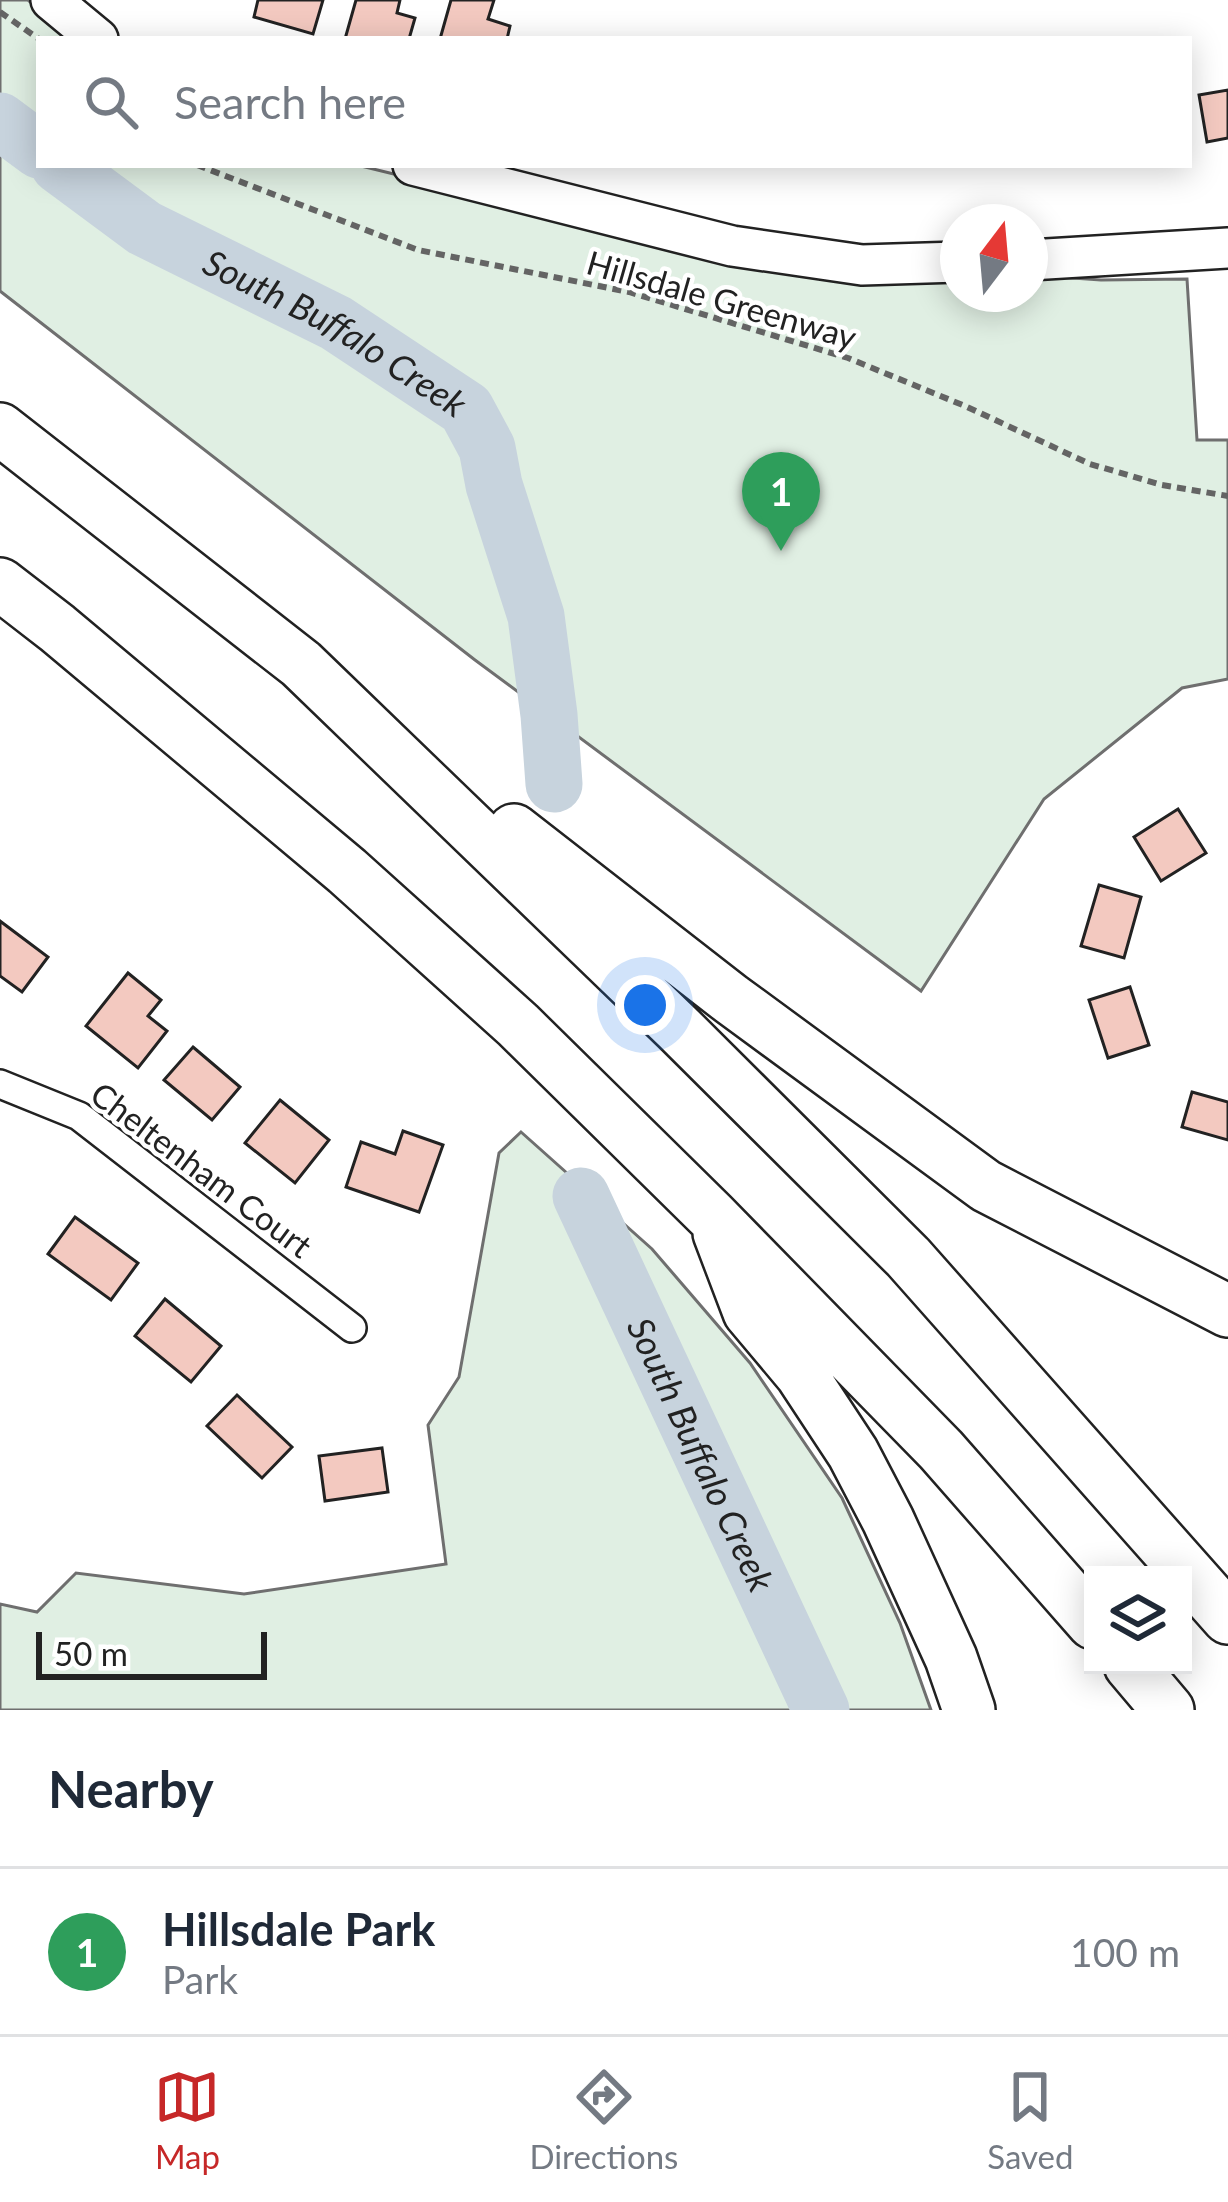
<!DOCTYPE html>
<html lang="en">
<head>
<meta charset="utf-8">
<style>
	body { margin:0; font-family:Lato,sans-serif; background:#f6f6f7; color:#1f2937 }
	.controls { position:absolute; right:36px; bottom:36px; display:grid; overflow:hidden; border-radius:0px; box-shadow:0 6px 30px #0003 }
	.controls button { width:108px; height:108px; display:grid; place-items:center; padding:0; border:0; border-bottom:3px solid #e0e1e3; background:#fff; color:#1f2937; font:60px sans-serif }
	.compass { position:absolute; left:940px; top:204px; width:108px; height:108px; border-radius:50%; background:#fff; box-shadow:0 6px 30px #0003; rotate:16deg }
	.scale { position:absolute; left:36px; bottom:30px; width:231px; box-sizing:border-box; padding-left:12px; border:6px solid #222; border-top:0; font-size:33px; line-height:42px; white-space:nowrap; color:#222; -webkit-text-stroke:9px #fff; paint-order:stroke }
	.you { position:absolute; left:645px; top:1005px; width:42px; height:42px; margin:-30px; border:9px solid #fff; border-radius:50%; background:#1a73e8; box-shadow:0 0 0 18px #1a73e833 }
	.badge { display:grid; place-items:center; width:78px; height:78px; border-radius:50%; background:#c62828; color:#fff; font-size:39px; font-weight:700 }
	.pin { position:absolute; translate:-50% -99px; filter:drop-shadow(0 3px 6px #0008) }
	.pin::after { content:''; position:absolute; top:63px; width:42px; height:36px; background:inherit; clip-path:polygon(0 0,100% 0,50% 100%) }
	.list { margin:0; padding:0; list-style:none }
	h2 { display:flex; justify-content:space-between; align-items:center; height:156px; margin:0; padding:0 48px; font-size:51px }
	h2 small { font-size:39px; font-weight:400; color:#747a83 }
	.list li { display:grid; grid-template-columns:78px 1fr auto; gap:36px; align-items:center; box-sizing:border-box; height:168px; padding:0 48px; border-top:3px solid #e0e1e3 }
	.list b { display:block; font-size:45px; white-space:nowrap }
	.list p { margin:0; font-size:39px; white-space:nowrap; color:#747a83 }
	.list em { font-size:39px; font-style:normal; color:#747a83 }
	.icon { flex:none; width:66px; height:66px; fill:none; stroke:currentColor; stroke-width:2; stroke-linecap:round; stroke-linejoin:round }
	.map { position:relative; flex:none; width:1228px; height:1710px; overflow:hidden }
	.search { position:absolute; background:#fff; box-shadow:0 6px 30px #0003; left:36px; right:36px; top:36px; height:132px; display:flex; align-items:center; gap:30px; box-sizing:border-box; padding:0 42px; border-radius:0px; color:#747a83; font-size:45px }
	.sheet { height:324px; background:#fff }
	nav { display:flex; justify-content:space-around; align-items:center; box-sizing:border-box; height:168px; border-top:3px solid #e0e1e3; background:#fff; font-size:33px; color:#747a83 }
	nav a { display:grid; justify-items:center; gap:6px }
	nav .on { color:#c62828 }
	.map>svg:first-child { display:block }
	.green { fill:#e0efe3; stroke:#6f6f6f; stroke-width:3 }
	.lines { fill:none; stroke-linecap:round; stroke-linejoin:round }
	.river { stroke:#c7d3dd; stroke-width:57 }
	.building { fill:#f3c9c0; stroke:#222; stroke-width:3 }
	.street-casing { stroke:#222; stroke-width:32 }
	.secondary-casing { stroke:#222; stroke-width:44 }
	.highway-casing { stroke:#222; stroke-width:56 }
	.path { stroke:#646464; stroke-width:6; stroke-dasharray:9 6; stroke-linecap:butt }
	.street { stroke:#fff; stroke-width:27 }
	.secondary { stroke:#fff; stroke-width:39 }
	.highway { stroke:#fff; stroke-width:51 }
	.labels { text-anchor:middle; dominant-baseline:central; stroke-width:9; stroke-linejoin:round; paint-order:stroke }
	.street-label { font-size:33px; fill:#222; stroke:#fff }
	.water-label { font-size:36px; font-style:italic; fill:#222; stroke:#fff }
</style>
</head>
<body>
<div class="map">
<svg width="1228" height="1710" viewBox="0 0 1228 1710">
	<rect width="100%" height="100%" fill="#fff"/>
	<path class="green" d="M0,0H28L73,39H39V165H357L824,279L958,276V294H1030V275L1101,280L1187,279L1197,440H1228V679L1182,688L1044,799L921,991L475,660L0,291Z
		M521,1132L652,1249L750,1363L842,1498L900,1623L931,1710H0V1604L37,1612L76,1573L244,1594L446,1564L428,1425L459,1377L499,1153Z"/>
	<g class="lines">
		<g class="river">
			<path d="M0,121L39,150"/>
			<path id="s1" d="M59,165L144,228L336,323L466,409L487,448L494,485L536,616L549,715L554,784"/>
			<path id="s2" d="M581,1196L821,1710"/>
		</g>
	</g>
	<path class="building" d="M258,0H323L313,34L254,17Z
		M356,0H400L397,13L415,18L409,39H345Z
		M451,0H494L488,19L510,26L507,39H440Z
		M1228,90V138L1207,142L1199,95Z
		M1178,809L1206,853L1161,881L1134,837Z
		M1099,885L1141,897L1124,958L1081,946Z
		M0,921L48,957L22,992L0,976Z
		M128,973L161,1000L148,1016L167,1031L138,1068L86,1026Z
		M1130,987L1149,1045L1108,1058L1089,1000Z
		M193,1047L240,1087L212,1120L164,1080Z
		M1192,1092L1228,1102V1140L1182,1127Z
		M280,1100L329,1140L295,1183L245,1143Z
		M403,1131L443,1145L419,1212L346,1187L361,1142L395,1154Z
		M75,1217L138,1263L111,1300L48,1254Z
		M165,1299L221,1346L191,1382L135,1336Z
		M237,1395L292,1447L262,1478L207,1426Z
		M382,1448L388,1492L325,1501L319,1456Z"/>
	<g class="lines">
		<defs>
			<path id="street" d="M0,1084L79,1116L352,1328"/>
			<path id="secondary" d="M51,0L98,39
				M413,165L732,246L862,265L958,262
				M1030,260L1228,248"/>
			<path id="highway" d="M0,429L301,664L677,1027L908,1257L1228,1618
				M0,584L57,628L347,871L518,1025L712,1216L941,1450L1093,1623
				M514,830L731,999L986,1186L1228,1311
				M719,1233L749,1312L801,1374L853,1453L888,1520L951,1658L969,1710
				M1130,1665L1168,1710"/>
		</defs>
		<use href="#street" class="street-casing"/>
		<use href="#secondary" class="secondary-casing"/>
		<use href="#highway" class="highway-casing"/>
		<path class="path" d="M0,12L39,39
			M197,165L418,250L629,292L848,358L965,406L1090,464L1162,485L1228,496"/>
		<use href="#street" class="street"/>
		<use href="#secondary" class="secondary"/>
		<use href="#highway" class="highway"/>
	</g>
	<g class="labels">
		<g class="street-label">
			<text transform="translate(722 299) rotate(16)">Hillsdale Greenway</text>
			<text transform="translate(202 1169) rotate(37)">Cheltenham Court</text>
		</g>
		<g class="water-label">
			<text stroke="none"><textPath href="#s1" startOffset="324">South Buffalo Creek</textPath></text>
			<text stroke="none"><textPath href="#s2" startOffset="285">South Buffalo Creek</textPath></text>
		</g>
	</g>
</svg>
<div class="controls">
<button><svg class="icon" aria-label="layers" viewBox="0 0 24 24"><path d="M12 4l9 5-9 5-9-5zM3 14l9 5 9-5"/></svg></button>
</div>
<svg class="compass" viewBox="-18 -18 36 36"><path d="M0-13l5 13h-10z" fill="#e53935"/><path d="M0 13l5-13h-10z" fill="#747a83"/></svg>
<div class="scale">50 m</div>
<div class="you"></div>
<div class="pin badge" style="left:781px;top:551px;background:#2e9e5b">1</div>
<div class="search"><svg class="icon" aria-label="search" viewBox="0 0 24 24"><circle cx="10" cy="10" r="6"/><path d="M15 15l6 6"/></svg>Search here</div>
</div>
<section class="sheet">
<h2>Nearby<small></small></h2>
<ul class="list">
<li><span class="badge" style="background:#2e9e5b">1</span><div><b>Hillsdale Park</b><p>Park</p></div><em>100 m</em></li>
</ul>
</section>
<nav>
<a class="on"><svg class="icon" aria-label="map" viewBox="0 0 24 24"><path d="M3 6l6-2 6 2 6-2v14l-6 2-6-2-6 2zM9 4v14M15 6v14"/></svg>Map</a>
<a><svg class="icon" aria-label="directions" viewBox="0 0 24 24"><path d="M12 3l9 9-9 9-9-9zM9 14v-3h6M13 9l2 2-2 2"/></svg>Directions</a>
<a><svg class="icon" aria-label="saved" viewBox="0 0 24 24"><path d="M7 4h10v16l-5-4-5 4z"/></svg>Saved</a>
</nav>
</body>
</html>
